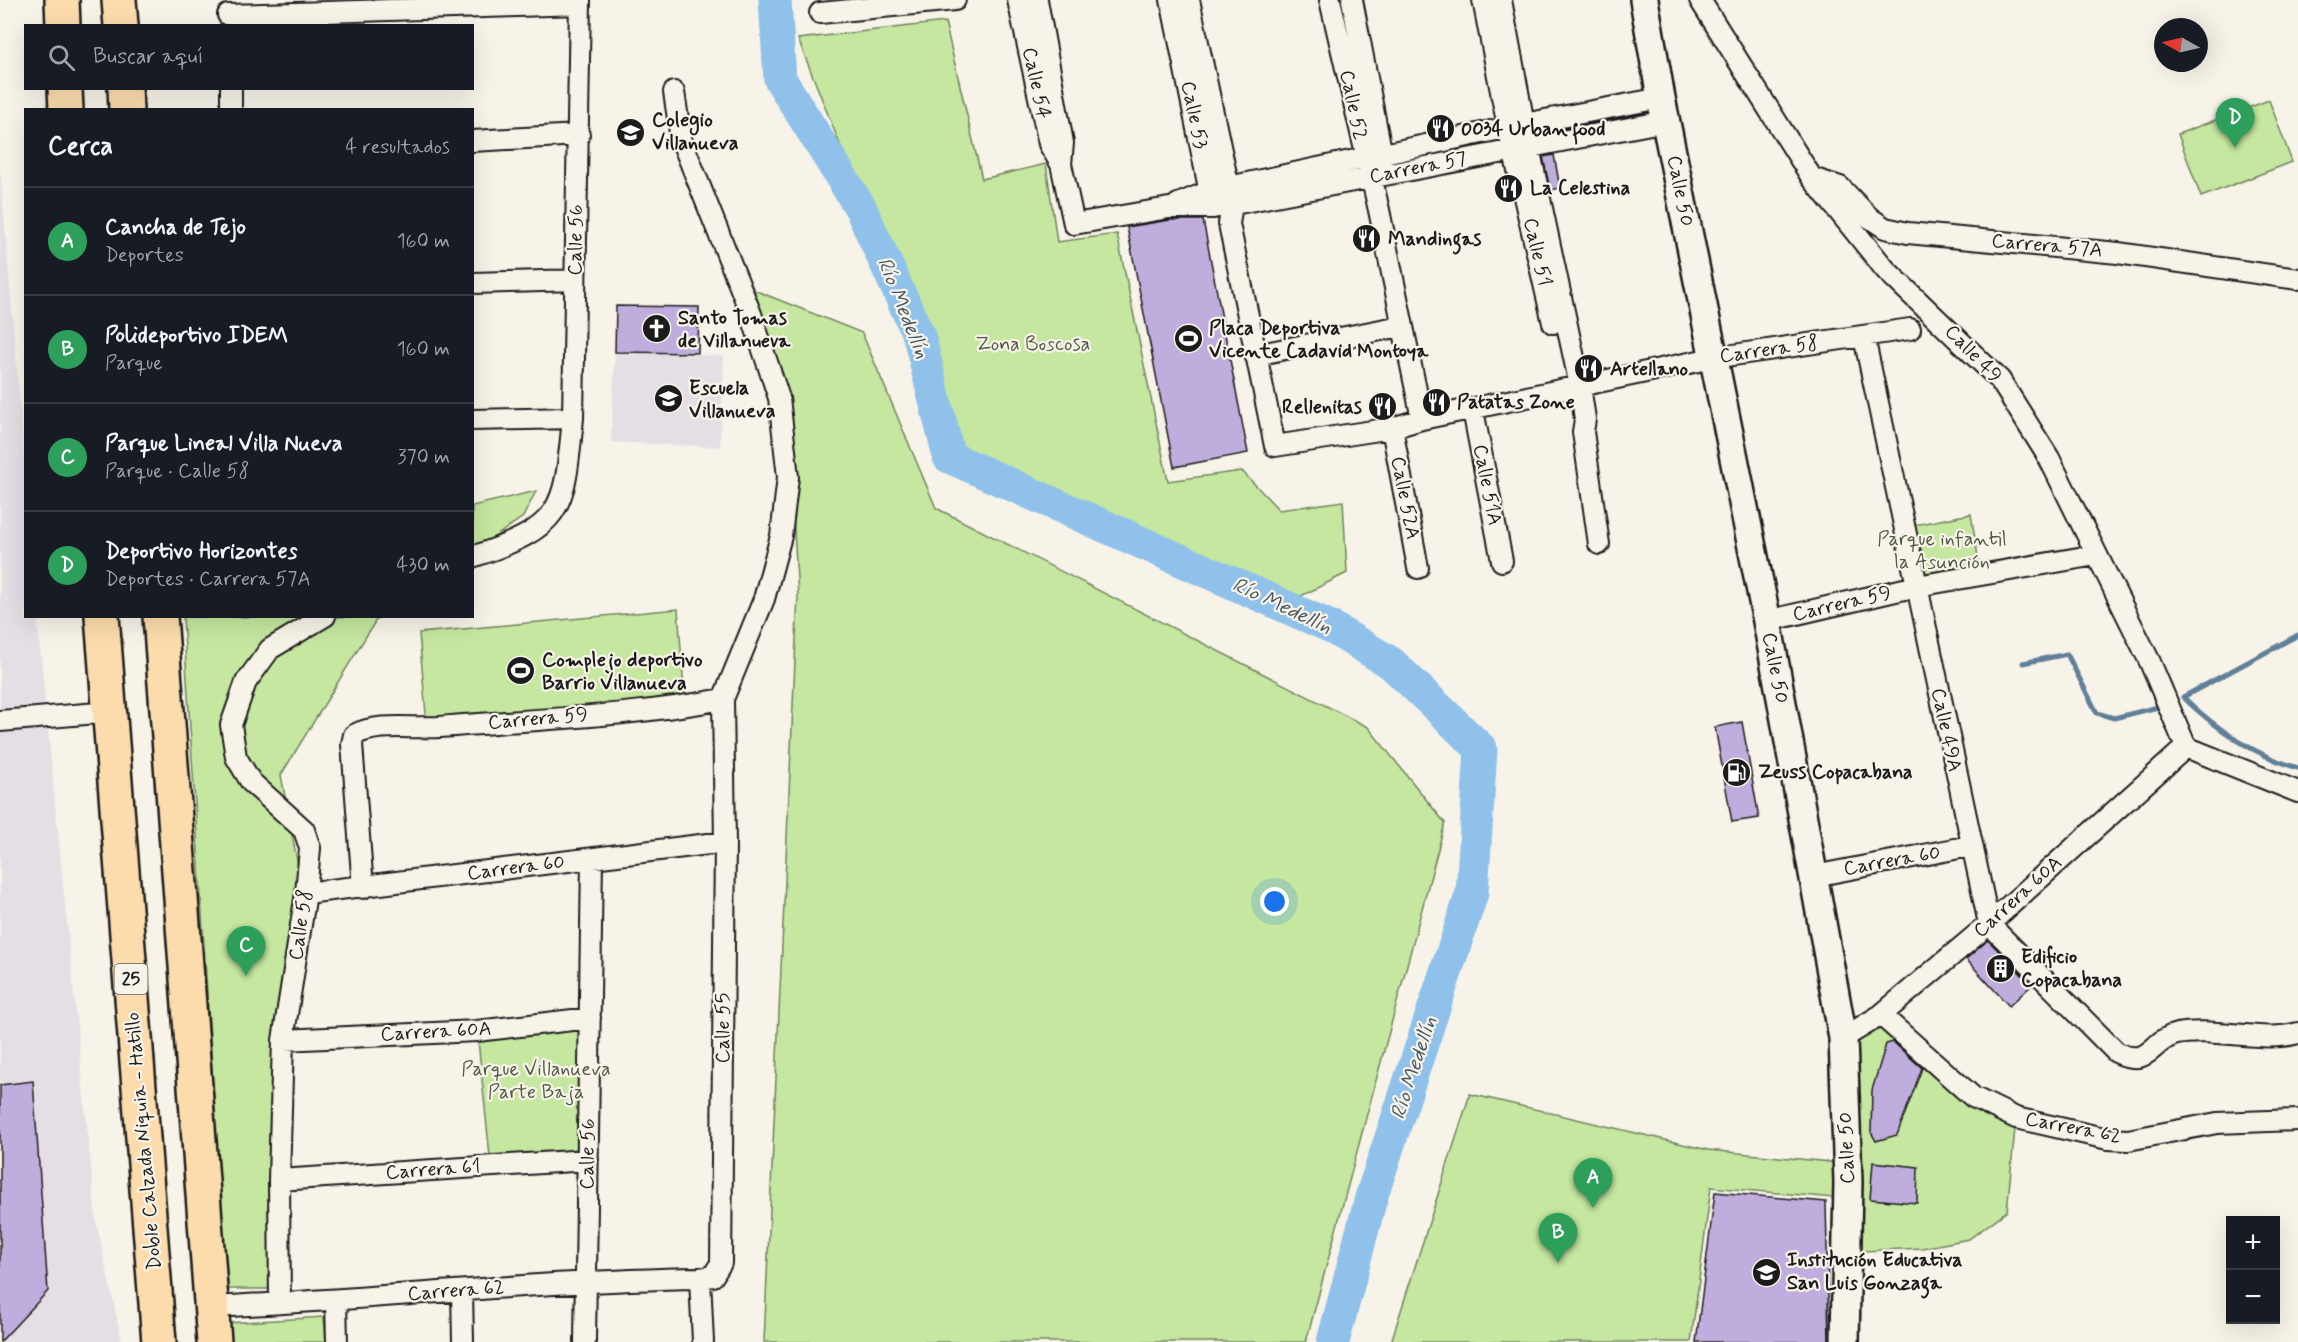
<!DOCTYPE html>
<html lang="es">
<head>
<meta charset="utf-8">
<style>
	body { margin:0; font-family:Mynerve,sans-serif; background:#20242c; color:#f1f3f6 }
	.controls { position:absolute; right:18px; bottom:18px; display:grid; overflow:hidden; border-radius:0px; box-shadow:0 6px 24px #0002 }
	.controls button { width:54px; height:54px; display:grid; place-items:center; padding:0; border:0; border-bottom:2px solid #363941; background:#171b24; color:#f1f3f6; font:30px sans-serif }
	.compass { position:absolute; left:2154px; top:18px; width:54px; height:54px; border-radius:50%; background:#171b24; box-shadow:0 6px 24px #0002; rotate:278deg }
	.you { position:absolute; left:1275px; top:902px; width:21px; height:21px; margin:-15px; border:4px solid #fff; border-radius:50%; background:#1a73e8; box-shadow:0 0 0 9px #1a73e833 }
	.badge { display:grid; place-items:center; width:39px; height:39px; border-radius:50%; background:#919294; color:#fff; font-size:20px; font-weight:700 }
	.pin { position:absolute; translate:-50% -50px; filter:drop-shadow(0 2px 3px #0008) }
	.pin::after { content:''; position:absolute; top:32px; width:21px; height:18px; background:inherit; clip-path:polygon(0 0,100% 0,50% 100%) }
	.list { margin:0; padding:0; list-style:none }
	h2 { display:flex; justify-content:space-between; align-items:center; height:78px; margin:0; padding:0 24px; font-size:26px }
	h2 small { font-size:20px; font-weight:400; color:#9ea1a6 }
	.list li { display:grid; grid-template-columns:39px 1fr auto; gap:18px; align-items:center; box-sizing:border-box; height:108px; padding:0 24px; border-top:2px solid #363941 }
	.list b { display:block; font-size:22px; white-space:nowrap }
	.list p { margin:0; font-size:20px; white-space:nowrap; color:#9ea1a6 }
	.list em { font-size:20px; font-style:normal; color:#9ea1a6 }
	.icon { flex:none; width:33px; height:33px; fill:none; stroke:currentColor; stroke-width:2; stroke-linecap:round; stroke-linejoin:round }
	.map { position:relative; flex:none; width:2298px; height:1342px; overflow:hidden }
	.search { position:absolute; background:#171b24; box-shadow:0 6px 24px #0002; left:24px; top:24px; width:450px; height:66px; display:flex; align-items:center; gap:15px; box-sizing:border-box; padding:0 21px; border-radius:0px; color:#9ea1a6; font-size:22px }
	.panel { position:absolute; background:#171b24; box-shadow:0 6px 24px #0002; left:24px; top:108px; width:450px; height:510px; border-radius:0px }
	.map>svg:first-child { display:block }
	.built { fill:#e6dee5 }
	.green { fill:#c5e7a0; stroke:#70825e; stroke-width:1.5 }
	.lines { fill:none; stroke-linecap:round; stroke-linejoin:round }
	.stream { stroke:#617f98; stroke-width:5 }
	.river { stroke:#8fc1eb; stroke-width:33 }
	.building { fill:#bfaddd; stroke:#1c1c1c; stroke-width:1.5 }
	.street-casing { stroke:#1c1c1c; stroke-width:24 }
	.secondary-casing { stroke:#1c1c1c; stroke-width:32 }
	.highway-casing { stroke:#1c1c1c; stroke-width:38 }
	.street { stroke:#f7f3e8; stroke-width:20 }
	.secondary { stroke:#f7f3e8; stroke-width:27 }
	.highway { stroke:#fcdcac; stroke-width:33 }
	.labels { text-anchor:middle; dominant-baseline:central; stroke-width:4.5; stroke-linejoin:round; paint-order:stroke }
	.shield { fill:#f7f3e8; stroke:#5e5c59; stroke-width:1.5 }
	.shield-label { font-size:18px; font-weight:bold; fill:#1c1c1c }
	.street-label { font-size:20px; fill:#1c1c1c; stroke:#f7f3e8 }
	.poi-label { font-size:20px; font-weight:bold; fill:#1c1c1c; stroke:#f7f3e8; text-anchor:start }
	.park-label { font-size:20px; fill:#4f5944; stroke:#f7f3e8 }
	.water-label { font-size:21px; font-style:italic; fill:#445664; stroke:#f7f3e8 }
</style>
</head>
<body>
<div class="map">
<svg width="2298" height="1342" viewBox="0 0 2298 1342">
	<rect width="100%" height="100%" fill="#f7f3e8"/>
	<filter id="ink" filterUnits="userSpaceOnUse"><feTurbulence type="fractalNoise" baseFrequency=".0167" numOctaves="2"/><feDisplacementMap in="SourceGraphic" scale="12" xChannelSelector="R" yChannelSelector="G"/><feConvolveMatrix kernelMatrix="1 2 1 2 8 2 1 2 1" color-interpolation-filters="sRGB"/></filter>
	<g filter="url(#ink)">
		<path class="built" d="M0,165L25,468L26,616L37,617L96,1220L122,1342H0Z
			M615,352L724,356L720,447L611,442Z"/>
		<path class="green" d="M945,22L982,179L1046,164L1057,242L1117,234L1168,481L1242,471L1279,510L1343,501L1347,573L1299,597L964,457L798,39Z
			M2269,100L2292,162L2201,197L2178,134Z
			M744,286L862,333L936,508L1368,727L1445,823L1306,1342H764L798,595L786,401Z
			M536,491L523,517L473,552L472,506Z
			M1971,514L1981,575L1917,586L1904,527Z
			M678,609L685,703L427,726L419,633Z
			M183,617H380L376,620L281,775L301,882L278,1289H226Z
			M1881,1015L2016,1118L2007,1211L1969,1239L1922,1248L1844,1252L1843,1038Z
			M590,1018L588,1160L491,1166L477,1031Z
			M1470,1094L1708,1150L1840,1163L1834,1198L1711,1187L1691,1342H1391Z
			M324,1317L326,1342H228L227,1323Z"/>
		<g class="lines">
			<path class="stream" d="M2298,635L2183,697C2216,729 2254,755 2298,768
				M2023,663L2067,654L2097,713L2114,718L2158,707"/>
			<path class="river" d="M775,0L780,79L860,207L919,336L949,457L1329,626L1391,663L1481,749L1472,893L1371,1198L1333,1342"/>
		</g>
		<path class="building" d="M1554,155L1560,188L1550,190L1543,157Z
			M1170,220H1203L1248,453L1174,467L1127,227Z
			M616,306L699,307L698,353L615,352Z
			M1742,722L1759,818L1732,822L1715,727Z
			M1988,940L2032,985L2009,1006L1966,959Z
			M1893,1042L1922,1068L1897,1135L1876,1141L1871,1132L1872,1090L1886,1044Z
			M33,1081L48,1291L0,1342V1085Z
			M1873,1162L1918,1167L1917,1203L1870,1199Z
			M1715,1192L1826,1202L1829,1342H1696Z"/>
		<g class="lines">
			<defs>
				<path id="street" d="M1018,0L1049,144L1061,164
					M1037,0L1063,143L1061,164L1074,224L1169,208H1213L1666,121
					M1171,0L1212,203
					M1189,0L1229,188L1232,204L1229,224L1275,446L1392,428L1422,419L1713,358L1910,329
					M1330,0L1379,210L1422,419
					M1352,0L1384,166
					M1483,0L1508,127L1553,323
					M1501,0L1524,124L1580,386L1585,419L1583,432L1599,544
					M1700,0L1812,178L1885,269L2000,380L2049,458L2150,662L2186,747
					M820,13L955,0
					M228,15L580,4
					M231,88V110
					M674,92L681,139L751,314L779,398L788,477L781,536L764,599L723,699L725,842L721,1263L713,1276L700,1278L703,1342
					M472,141L579,135
					M1812,178L1840,187L1870,218L1885,228L1908,233L2118,253L2298,279
					M1178,204L1210,191L1524,124L1661,98
					M472,283L575,280
					M1864,337L1989,924L2116,1052C2151,1069 2150,1040 2177,1034C2212,1027 2266,1043 2298,1033
					M1255,355L1401,326
					M1473,410L1502,561
					M472,420L573,418
					M1392,428L1418,568
					M472,557C565,526 564,510 573,418L580,0
					M1767,621L1917,586L2096,555
					M0,721L110,712
					M2186,747L2298,792
					M1814,876L1970,846
					M363,888L352,744L354,735C378,722 413,729 440,727C534,719 630,717 723,699
					M306,893L725,842
					M1881,1015L1973,1097L2016,1118L2108,1139L2128,1140L2217,1123L2298,1120
					M1843,1038L1881,1015L1989,924L2186,747
					M283,1040L477,1031L590,1018
					M279,1180L588,1160
					M462,1291L463,1342
					M336,1301L337,1342
					M280,1303L279,1180L283,1040L306,893L310,848L304,830L251,782L236,757L231,725L246,682L270,649L325,616
					M212,1307C375,1299 537,1281 700,1278
					M585,1342L592,859"/>
				<path id="secondary" d="M1644,0L1661,98L1767,621L1843,1038L1848,1182L1845,1342"/>
				<path id="highway" d="M62,0L63,26
					M119,0L121,26
					M65,88L66,110
					M125,88L126,110
					M102,616L159,1342
					M160,616L214,1342"/>
			</defs>
			<use href="#street" class="street-casing"/>
			<use href="#secondary" class="secondary-casing"/>
			<use href="#highway" class="highway-casing"/>
			<use href="#street" class="street"/>
			<use href="#secondary" class="secondary"/>
			<use href="#highway" class="highway"/>
		</g>
	</g>
	<defs>
		<symbol id="restaurant-disc" viewBox="-11 -11 22 22"><circle r="9.5" fill="#1c1c1c" stroke="#f7f3e8"/><path d="M-5-6h1v4h1v-4h1v4h1v-4h1v5L-1.5 .5V6h-2V.5L-5-1ZM5-6V6H3V1.5H1.5Q1.5-4 5-6Z" fill="#fff"/></symbol>
		<symbol id="school-disc" viewBox="-11 -11 22 22"><circle r="9.5" fill="#1c1c1c" stroke="#f7f3e8"/><path d="M0-5L7-2L0 1L-7-2ZM-4 1L0 2.5L4 1V4Q0 6-4 4Z" fill="#fff"/></symbol>
		<symbol id="church-disc" viewBox="-11 -11 22 22"><circle r="9.5" fill="#1c1c1c" stroke="#f7f3e8"/><path d="M-1.2-6h2.4v3.5h3.3v2.4h-3.3V6h-2.4V-.1h-3.3v-2.4h3.3Z" fill="#fff"/></symbol>
		<symbol id="stadium-disc" viewBox="-11 -11 22 22"><circle r="9.5" fill="#1c1c1c" stroke="#f7f3e8"/><path d="M0-5a6.5 5 0 1 0 0 10a6.5 5 0 1 0 0-10ZM-3.5-1.8h7v3.6h-7Z" fill="#fff"/></symbol>
		<symbol id="fuel-disc" viewBox="-11 -11 22 22"><circle r="9.5" fill="#1c1c1c" stroke="#f7f3e8"/><path d="M-5.5-6h7V0h2V4h1.3V-2.5L3-4.5l.8-.8L6-3V5H2.5V1h-1V6h-7ZM-4.2-4.7v3.2H.2V-4.7Z" fill="#fff"/></symbol>
		<symbol id="building-disc" viewBox="-11 -11 22 22"><circle r="9.5" fill="#1c1c1c" stroke="#f7f3e8"/><path d="M-4-6H4V6H1V3H-1V6H-4ZM-2.5-4.3h1.7v1.8h-1.7ZM.8-4.3h1.7v1.8H.8ZM-2.5-1h1.7V.8h-1.7ZM.8-1h1.7V.8H.8Z" fill="#fff"/></symbol>
	</defs>
	<g fill-rule="evenodd">
		<use href="#restaurant-disc" x="1424" y="112" width="33" height="33"/>
		<use href="#school-disc" x="614" y="116" width="33" height="33"/>
		<use href="#restaurant-disc" x="1492" y="172" width="33" height="33"/>
		<use href="#restaurant-disc" x="1350" y="222" width="33" height="33"/>
		<use href="#church-disc" x="640" y="312" width="33" height="33"/>
		<use href="#stadium-disc" x="1172" y="322" width="33" height="33"/>
		<use href="#restaurant-disc" x="1572" y="352" width="33" height="33"/>
		<use href="#school-disc" x="652" y="382" width="33" height="33"/>
		<use href="#restaurant-disc" x="1420" y="386" width="33" height="33"/>
		<use href="#restaurant-disc" x="1366" y="390" width="33" height="33"/>
		<use href="#stadium-disc" x="504" y="654" width="33" height="33"/>
		<use href="#fuel-disc" x="1720" y="756" width="33" height="33"/>
		<use href="#building-disc" x="1984" y="952" width="33" height="33"/>
		<use href="#school-disc" x="1750" y="1256" width="33" height="33"/>
	</g>
	<g class="labels">
		<rect class="shield" x="114.5" y="964" width="33" height="30" rx="4.5"/>
		<g class="shield-label">
			<text x="131" y="979">25</text>
		</g>
		<g class="street-label">
			<text transform="translate(1036 83) rotate(78)">Calle 54</text>
			<text transform="translate(1353 105) rotate(78)">Calle 52</text>
			<text transform="translate(1194 115) rotate(78)">Calle 53</text>
			<text transform="translate(1418 168) rotate(-11)">Carrera 57</text>
			<text transform="translate(1680 191) rotate(79)">Calle 50</text>
			<text transform="translate(576 240) rotate(-89)">Calle 56</text>
			<text transform="translate(2047 246) rotate(5)">Carrera 57A</text>
			<text transform="translate(1537 252) rotate(77)">Calle 51</text>
			<text transform="translate(1769 350) rotate(-8)">Carrera 58</text>
			<text transform="translate(1973 354) rotate(46)">Calle 49</text>
			<text transform="translate(1487 485) rotate(79)">Calle 51A</text>
			<text transform="translate(1405 498) rotate(79)">Calle 52A</text>
			<text transform="translate(1842 604) rotate(-13)">Carrera 59</text>
			<text transform="translate(1775 668) rotate(79)">Calle 50</text>
			<text transform="translate(538 719) rotate(-5)">Carrera 59</text>
			<text transform="translate(1946 730) rotate(78)">Calle 49A</text>
			<text transform="translate(1892 861) rotate(-10)">Carrera 60</text>
			<text transform="translate(516 868) rotate(-7)">Carrera 60</text>
			<text transform="translate(2018 897) rotate(-42)">Carrera 60A</text>
			<text transform="translate(301 925) rotate(-82)">Calle 58</text>
			<text transform="translate(723 1028) rotate(-90)">Calle 55</text>
			<text transform="translate(436 1032) rotate(-3)">Carrera 60A</text>
			<text transform="translate(2073 1128) rotate(11)">Carrera 62</text>
			<text transform="translate(144 1141) rotate(-95)">Doble Calzada Niquia - Hatillo</text>
			<text transform="translate(1847 1148) rotate(-92)">Calle 50</text>
			<text transform="translate(588 1154) rotate(-89)">Calle 56</text>
			<text transform="translate(433 1170) rotate(-4)">Carrera 61</text>
			<text transform="translate(456 1291) rotate(-4)">Carrera 62</text>
		</g>
		<g class="poi-label">
			<text x="652" y="120">Colegio<tspan x="652" dy="23">Villanueva</tspan></text>
			<text x="1461" y="129">0034 Urban food</text>
			<text x="1530" y="188">La Celestina</text>
			<text x="1388" y="239">Mandingas</text>
			<text x="678" y="318">Santo Tomas<tspan x="678" dy="23">de Villanueva</tspan></text>
			<text x="1209" y="328">Placa Deportiva<tspan x="1209" dy="23">Vicente Cadavid Montoya</tspan></text>
			<text x="1610" y="369">Artellano</text>
			<text x="689" y="388">Escuela<tspan x="689" dy="23">Villanueva</tspan></text>
			<text x="1457" y="402">Patatas Zone</text>
			<text x="1362" y="407" text-anchor="end">Rellenitas</text>
			<text x="542" y="660">Complejo deportivo<tspan x="542" dy="23">Barrio Villanueva</tspan></text>
			<text x="1758" y="772">Zeuss Copacabana</text>
			<text x="2021" y="957">Edificio<tspan x="2021" dy="23">Copacabana</tspan></text>
			<text x="1787" y="1260">Institución Educativa<tspan x="1787" dy="23">San Luis Gonzaga</tspan></text>
		</g>
		<g class="park-label">
			<text x="1033" y="344">Zona Boscosa</text>
			<text x="1942" y="539">Parque infantil<tspan x="1942" dy="23">la Asunción</tspan></text>
			<text x="536" y="1069">Parque Villanueva<tspan x="536" dy="23">Parte Baja</tspan></text>
		</g>
		<g class="water-label">
			<text transform="translate(903 308) rotate(68)">Río Medellín</text>
			<text transform="translate(1282 606) rotate(25)">Río Medellín</text>
			<text transform="translate(1414 1068) rotate(-72)">Río Medellín</text>
		</g>
	</g>
</svg>
<div class="controls">
<button>+</button>
<button>−</button>
</div>
<svg class="compass" viewBox="-18 -18 36 36"><path d="M0-13l5 13h-10z" fill="#e53935"/><path d="M0 13l5-13h-10z" fill="#9ea1a6"/></svg>
<div class="you"></div>
<div class="pin badge" style="left:1593px;top:1208px;background:#2e9e5b">A</div>
<div class="pin badge" style="left:1558px;top:1263px;background:#2e9e5b">B</div>
<div class="pin badge" style="left:246px;top:976px;background:#2e9e5b">C</div>
<div class="pin badge" style="left:2235px;top:148px;background:#2e9e5b">D</div>
<div class="search"><svg class="icon" aria-label="search" viewBox="0 0 24 24"><circle cx="10" cy="10" r="6"/><path d="M15 15l6 6"/></svg>Buscar aquí</div>
<section class="panel">
<h2>Cerca<small>4 resultados</small></h2>
<ul class="list">
<li><span class="badge" style="background:#2e9e5b">A</span><div><b>Cancha de Tejo</b><p>Deportes</p></div><em>160 m</em></li>
<li><span class="badge" style="background:#2e9e5b">B</span><div><b>Polideportivo IDEM</b><p>Parque</p></div><em>160 m</em></li>
<li><span class="badge" style="background:#2e9e5b">C</span><div><b>Parque Lineal Villa Nueva</b><p>Parque · Calle 58</p></div><em>370 m</em></li>
<li><span class="badge" style="background:#2e9e5b">D</span><div><b>Deportivo Horizontes</b><p>Deportes · Carrera 57A</p></div><em>430 m</em></li>
</ul>
</section>
</div>
</body>
</html>
